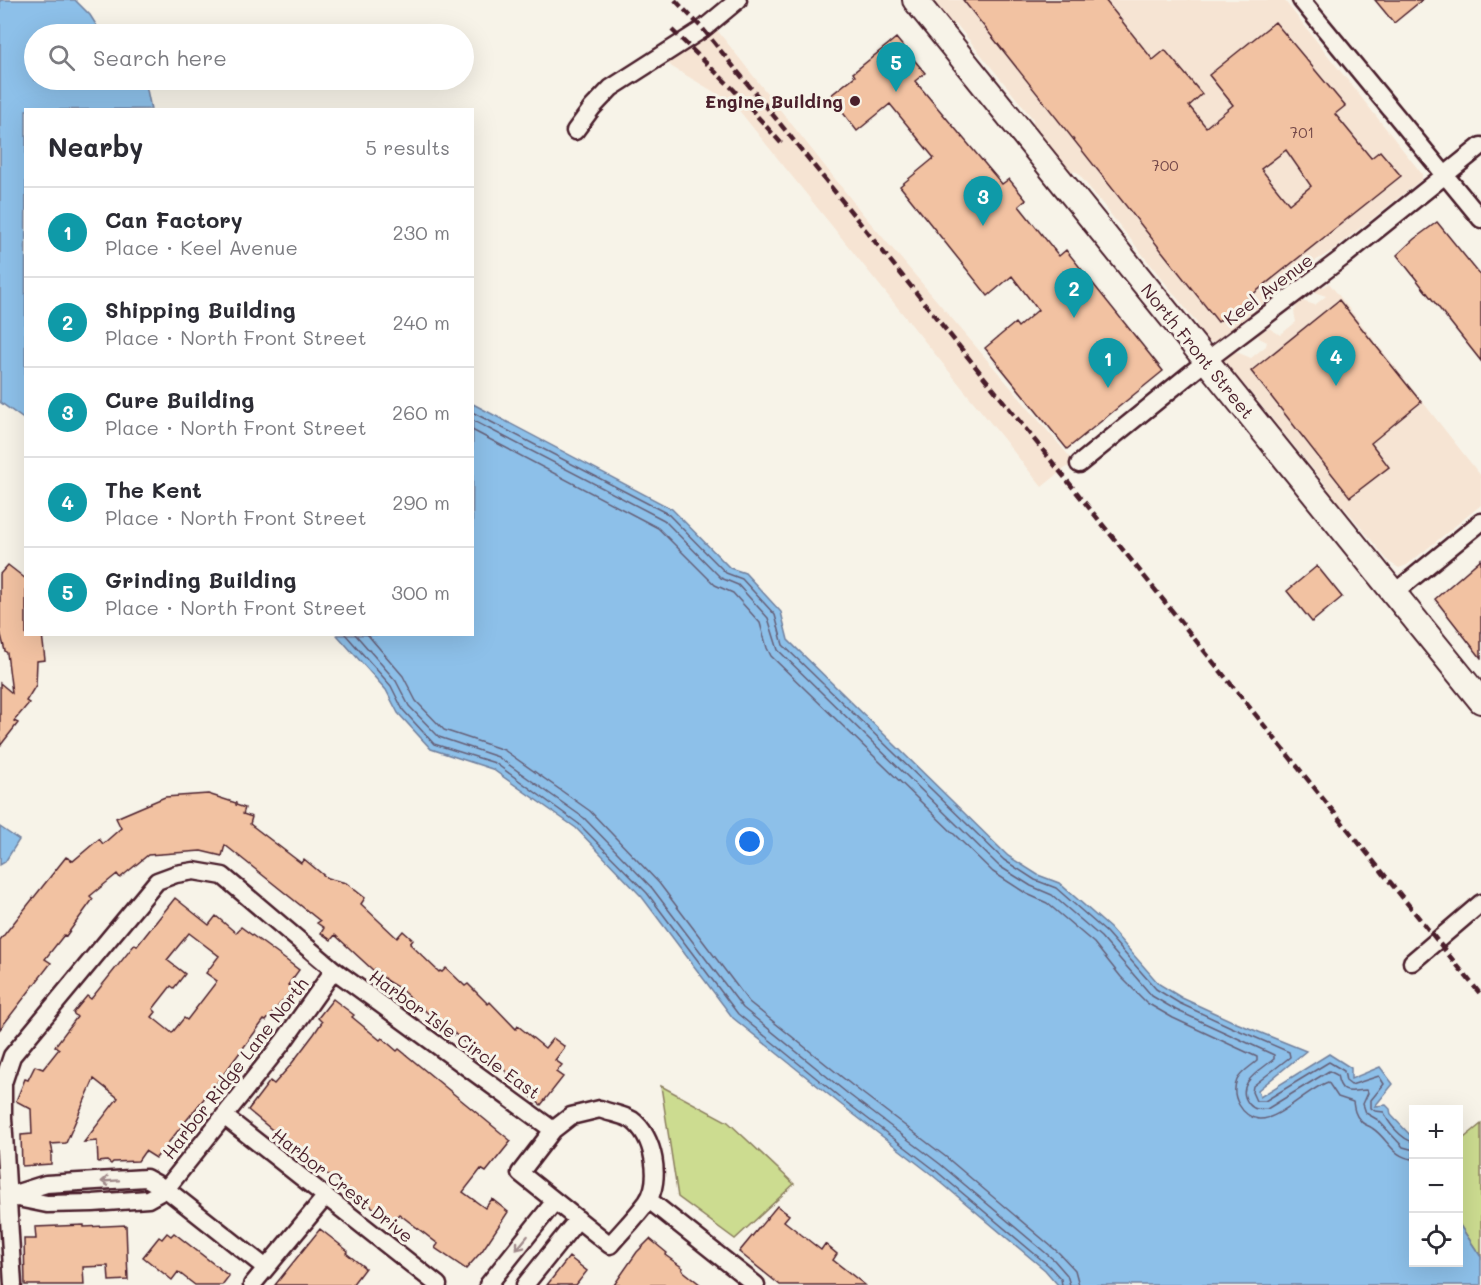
<!DOCTYPE html>
<html lang="en">
<head>
<meta charset="utf-8">
<style>
	body { margin:0; font-family:Mali,sans-serif; background:#f7f7f7; color:#2b2b33 }
	.controls { position:absolute; right:18px; bottom:18px; display:grid; overflow:hidden; border-radius:0px; box-shadow:0 6px 24px #0002 }
	.controls button { width:54px; height:54px; display:grid; place-items:center; padding:0; border:0; border-bottom:2px solid #e1e1e2; background:#fff; color:#2b2b33; font:30px sans-serif }
	.you { position:absolute; left:750px; top:842px; width:21px; height:21px; margin:-15px; border:4px solid #fff; border-radius:50%; background:#1a73e8; box-shadow:0 0 0 9px #1a73e833 }
	.badge { display:grid; place-items:center; width:39px; height:39px; border-radius:50%; background:#ea580c; color:#fff; font-size:20px; font-weight:700 }
	.pin { position:absolute; translate:-50% -50px; filter:drop-shadow(0 2px 3px #0008) }
	.pin::after { content:''; position:absolute; top:32px; width:21px; height:18px; background:inherit; clip-path:polygon(0 0,100% 0,50% 100%) }
	.list { margin:0; padding:0; list-style:none }
	h2 { display:flex; justify-content:space-between; align-items:center; height:78px; margin:0; padding:0 24px; font-size:26px }
	h2 small { font-size:20px; font-weight:400; color:#7c7c81 }
	.list li { display:grid; grid-template-columns:39px 1fr auto; gap:18px; align-items:center; box-sizing:border-box; height:90px; padding:0 24px; border-top:2px solid #e1e1e2 }
	.list b { display:block; font-size:22px; white-space:nowrap }
	.list p { margin:0; font-size:20px; white-space:nowrap; color:#7c7c81 }
	.list em { font-size:20px; font-style:normal; color:#7c7c81 }
	.icon { flex:none; width:33px; height:33px; fill:none; stroke:currentColor; stroke-width:2; stroke-linecap:round; stroke-linejoin:round }
	.map { position:relative; flex:none; width:1481px; height:1285px; overflow:hidden }
	.search { position:absolute; background:#fff; box-shadow:0 6px 24px #0002; left:24px; top:24px; width:450px; height:66px; display:flex; align-items:center; gap:15px; box-sizing:border-box; padding:0 21px; border-radius:33px; color:#7c7c81; font-size:22px }
	.panel { position:absolute; background:#fff; box-shadow:0 6px 24px #0002; left:24px; top:108px; width:450px; height:528px; border-radius:0px }
	.map>svg:first-child { display:block }
	.built { fill:#f6e4d3 }
	.green { fill:#ccdc90; stroke:#8b7e5e; stroke-width:1.5 }
	.water { fill:#8dc0e9; stroke:#72809d; stroke-width:1.5 }
	.lines { fill:none; stroke-linecap:round; stroke-linejoin:round }
	.shore { stroke:#655f77; stroke-width:1.5 }
	.building { fill:#f2c2a2; stroke:#4a1f2b; stroke-width:1.5; fill-rule:evenodd }
	.street-casing { stroke:#4a1f2b; stroke-width:21 }
	.secondary-casing { stroke:#4a1f2b; stroke-width:28 }
	.street { stroke:#f7f3e8; stroke-width:16 }
	.secondary { stroke:#f7f3e8; stroke-width:24 }
	.rail { stroke:#4a1f2b; stroke-width:4.5; stroke-dasharray:9 4.5; stroke-linecap:butt }
	.oneway { stroke:#a0898a }
	.poi-dot { fill:#4a1f2b; stroke:#f7f3e8; stroke-width:2 }
	.labels { text-anchor:middle; dominant-baseline:central; stroke-width:6; stroke-linejoin:round; paint-order:stroke }
	.number-label { font-size:15px; fill:#744849 }
	.poi-label { font-size:18px; font-weight:bold; fill:#4a1f2b; stroke:#f7f3e8; text-anchor:end }
	.street-label { font-size:18px; fill:#4a1f2b; stroke:#f7f3e8 }
</style>
</head>
<body>
<div class="map">
<svg width="1481" height="1285" viewBox="0 0 1481 1285">
	<rect width="100%" height="100%" fill="#f7f3e8"/>
	<filter id="ink" filterUnits="userSpaceOnUse"><feTurbulence type="fractalNoise" baseFrequency=".0167" numOctaves="2"/><feDisplacementMap in="SourceGraphic" scale="12" xChannelSelector="R" yChannelSelector="G"/><feConvolveMatrix kernelMatrix="1 2 1 2 8 2 1 2 1" color-interpolation-filters="sRGB"/></filter>
	<g filter="url(#ink)">
		<path class="built" d="M928,0H1284L1422,174V179L1330,252L1315,261L1216,342H1208L1200,337L1197,331V323L1077,172L1066,171L1033,129V119L957,25L947,23Z
			M717,30L862,213L1075,463L1064,469L1042,487L733,103L672,67L666,61Z
			M1329,283L1481,476V505L1407,565L1399,568L1389,562L1345,508H1338L1327,497L1329,489L1242,382L1235,383L1224,367V360L1234,351L1251,358L1266,346L1267,342L1259,338L1258,333L1269,328L1280,335L1296,322L1294,312L1299,300L1315,305L1326,296L1314,292L1313,290L1320,285L1324,287Z"/>
		<path class="green" d="M661,1086L728,1122L794,1184L735,1239L678,1197Z
			M1481,1124V1257L1459,1224V1142Z"/>
		<path class="water" d="M0,0H75L90,15L102,34H34V80H145L151,109L26,110L25,420L0,402Z
			M473,404L672,509L730,568L745,573L781,612L788,640L1008,856L1038,875L1059,883L1110,928L1159,984L1182,998L1234,1022L1306,1051L1258,1090L1260,1097L1329,1054L1351,1068V1079L1380,1067L1393,1084L1375,1106L1386,1105L1390,1109L1391,1115L1413,1138L1414,1262H1458L1459,1224L1481,1257V1285H1058L1045,1270L931,1174L839,1103L733,1018L642,897L576,828L492,769L431,749L398,713L386,690L337,635L472,634Z
			M0,827L19,840L5,862L0,865Z"/>
		<g class="lines">
			<path class="shore" d="M472,412L668,514L726,573L742,579L775,615L783,645L1004,860L1035,880L1056,888L1106,932L1156,989L1179,1003L1231,1027L1289,1052L1290,1057L1253,1086L1252,1092L1256,1101H1265L1329,1062L1344,1071L1346,1081L1351,1085L1379,1076L1384,1084L1371,1100V1108L1375,1111L1384,1112C1387,1122 1402,1140 1414,1142
				M472,420L664,520L721,578L738,585L768,618L778,650L999,866L1031,886L1052,895L1101,937L1152,996L1176,1010L1274,1055V1059C1261,1070 1233,1084 1249,1104C1254,1110 1260,1110 1267,1109L1329,1071L1337,1075C1341,1098 1352,1090 1367,1090L1368,1093L1363,1104L1366,1113L1378,1120L1403,1147L1414,1150
				M472,430L658,528L715,585L733,593L760,623L767,648L771,656L993,872L1027,894L1047,903L1094,943L1121,977L1147,1003L1173,1018L1257,1057V1061C1250,1067 1241,1072 1237,1080C1230,1096 1242,1117 1259,1119C1280,1120 1307,1089 1328,1082L1338,1097L1353,1102C1354,1109 1355,1115 1360,1120C1363,1125 1368,1125 1372,1128C1388,1138 1392,1158 1414,1159
				M345,634L391,686L403,710L434,744L495,763L579,824L647,893L738,1014L842,1099L935,1170L1049,1266L1061,1279L1062,1285
				M355,634L396,681L409,706L439,737L498,757L584,818L652,888L743,1008L847,1093L940,1164L1054,1260L1067,1275L1070,1285
				M367,634L403,676L416,701L444,730L504,750L590,811L659,883L749,1002L853,1086L946,1157L1059,1253L1075,1270L1079,1285"/>
		</g>
		<path class="building" d="M963,0H1105L1153,60L1165,50L1202,94L1189,106L1206,127L1233,105L1209,75L1275,22L1345,106L1335,114L1371,158L1380,151L1401,176L1218,322ZM1286,150L1311,186L1289,204L1261,169Z
			M1375,0H1422L1394,23Z
			M896,38L925,73L915,81L1002,184L1009,179L1026,200L1019,206L1059,256L1066,250L1163,371L1067,449L985,348L1015,323L1018,327L1038,310L1012,276L988,296L900,186L934,158L890,104L857,131L830,96L855,76L853,73Z
			M1437,222L1481,276V361L1397,255L1414,239Z
			M1339,300L1421,402L1371,443L1389,467L1350,497L1251,371Z
			M1481,559V658L1435,599Z
			M8,565L26,579V634H42L45,660L37,661L36,685L26,701L29,703L14,721L18,723L0,746V683L12,693L7,653L5,651L0,631V574Z
			M1317,566L1342,597L1312,622L1287,591Z
			M208,794L236,803V805L245,808L243,814L252,817L250,824L301,863L304,859L327,878L346,883L365,898L361,904L397,938L403,931L413,940L410,944L439,972L440,971L442,972L446,968L465,986L468,984L488,1004L490,1002L516,1029L518,1026L545,1048L553,1038L565,1047L555,1060L562,1065L556,1072L563,1077L541,1105L529,1095V1090L478,1049L475,1052L454,1033L453,1035L399,988L387,981L375,969L374,971L335,935L331,940L321,933L324,928L317,923L320,921L225,845L222,856L201,851L148,855L120,878L117,874L90,896L93,899L66,936L64,935L45,959L51,963L0,1029V940L66,857L73,861L99,839L103,844L121,828L116,818L165,797Z
			M175,898L209,925L216,916L236,933L241,927L286,960L299,970L288,985L293,988L266,1021L264,1020L223,1075L156,1158L145,1151L138,1161L113,1162L111,1164L107,1161L98,1162L97,1141L84,1142L118,1098L94,1079L66,1143L51,1144L53,1153H51V1164L22,1166L21,1135L32,1134L31,1109L16,1101L25,1079L28,1080L35,1066L43,1069L59,1049L55,1046L77,1017L73,1013L87,996L91,999L135,944L137,946ZM189,933L219,956L206,973L217,981L187,1020L184,1018L172,1033L152,1017L156,1012L153,1009L171,986L174,988L185,974L167,960Z
			M333,999L354,1015L352,1017L380,1040L382,1038L397,1051L399,1049L511,1141L486,1172L481,1169L463,1192L485,1208L492,1199L508,1212L482,1251L466,1269L435,1248L438,1244L399,1214L391,1223L386,1221L374,1211L375,1209L315,1165L248,1110L270,1081L274,1084L289,1067L314,1034L322,1022L318,1018Z
			M777,1206L789,1215L784,1221L821,1250L825,1244L837,1254L833,1260L865,1285H780L739,1252Z
			M84,1225V1227L126,1225L128,1280L109,1281L108,1266L83,1267L84,1285H25L24,1239H36L35,1227Z
			M320,1229L348,1251L346,1253L365,1268L352,1285H275Z
			M167,1233L171,1236L174,1233L229,1276L222,1285H195L178,1272L172,1280L143,1257L159,1237L162,1239Z
			M650,1239L667,1253L665,1255L683,1268L682,1270L701,1285H614L637,1252Z
			M569,1257L587,1271L576,1285H547Z"/>
		<g class="lines">
			<defs>
				<path id="street" d="M1301,0L1481,219
					M575,131L592,108L611,88L703,29L738,0
					M1079,464L1206,361L1342,258L1481,146
					M1394,593L1481,522
					M1412,962L1481,903
					M600,1109C610,1113 624,1115 632,1120C654,1136 662,1180 647,1202C636,1217 622,1231 610,1245L520,1173L553,1130L571,1116Z
					M224,1116L438,1285
					M8,1196L47,1204L93,1203L148,1199L166,1189L283,1042L334,970
					M8,1196L46,1184L146,1178L166,1189L266,1268
					M649,1200L756,1285
					M13,1285L3,1118V1083L12,1056L157,881L176,874L194,871L223,876L334,970L553,1130
					M252,1285L326,1196
					M488,1285L555,1201
					M525,1285L578,1219"/>
				<path id="secondary" d="M915,0L1481,701"/>
			</defs>
			<use href="#street" class="street-casing"/>
			<use href="#secondary" class="secondary-casing"/>
			<use href="#street" class="street"/>
			<use href="#secondary" class="secondary"/>
			<path class="rail" d="M675,0L703,29L790,136L1481,995
				M672,30L733,89L781,143"/>
		</g>
		<defs><path id="oneway-shaft" d="M-6 0H5M1.5-3L5.5 0L1.5 3" fill="none" stroke-width="1.6" stroke-linecap="round" stroke-linejoin="round" transform="scale(1.5)"/></defs>
		<g class="oneway">
			<use href="#oneway-shaft" transform="translate(110 1181) rotate(176)"/>
			<use href="#oneway-shaft" transform="translate(522 1243) rotate(129)"/>
		</g>
	</g>
	<circle class="poi-dot" cx="855" cy="101" r="6"/>
	<g class="labels">
		<g class="number-label">
			<text x="1302" y="132">701</text>
			<text x="1165" y="165">700</text>
		</g>
		<g class="poi-label">
			<text x="843" y="101">Engine Building</text>
		</g>
		<g class="street-label">
			<text transform="translate(1268 289) rotate(-37)">Keel Avenue</text>
			<text transform="translate(1198 351) rotate(51)">North Front Street</text>
			<text transform="translate(455 1034) rotate(36)">Harbor Isle Circle East</text>
			<text transform="translate(235 1068) rotate(-52)">Harbor Ridge Lane North</text>
			<text transform="translate(343 1185) rotate(38)">Harbor Crest Drive</text>
		</g>
	</g>
</svg>
<div class="controls">
<button>+</button>
<button>−</button>
<button><svg class="icon" aria-label="locate" viewBox="0 0 24 24"><circle cx="12" cy="12" r="6"/><path d="M12 2v4M12 18v4M2 12h4M18 12h4"/></svg></button>
</div>
<div class="you"></div>
<div class="pin badge" style="left:1108px;top:388px;background:#0f9aa8">1</div>
<div class="pin badge" style="left:1074px;top:318px;background:#0f9aa8">2</div>
<div class="pin badge" style="left:983px;top:226px;background:#0f9aa8">3</div>
<div class="pin badge" style="left:1336px;top:386px;background:#0f9aa8">4</div>
<div class="pin badge" style="left:896px;top:92px;background:#0f9aa8">5</div>
<div class="search"><svg class="icon" aria-label="search" viewBox="0 0 24 24"><circle cx="10" cy="10" r="6"/><path d="M15 15l6 6"/></svg>Search here</div>
<section class="panel">
<h2>Nearby<small>5 results</small></h2>
<ul class="list">
<li><span class="badge" style="background:#0f9aa8">1</span><div><b>Can Factory</b><p>Place · Keel Avenue</p></div><em>230 m</em></li>
<li><span class="badge" style="background:#0f9aa8">2</span><div><b>Shipping Building</b><p>Place · North Front Street</p></div><em>240 m</em></li>
<li><span class="badge" style="background:#0f9aa8">3</span><div><b>Cure Building</b><p>Place · North Front Street</p></div><em>260 m</em></li>
<li><span class="badge" style="background:#0f9aa8">4</span><div><b>The Kent</b><p>Place · North Front Street</p></div><em>290 m</em></li>
<li><span class="badge" style="background:#0f9aa8">5</span><div><b>Grinding Building</b><p>Place · North Front Street</p></div><em>300 m</em></li>
</ul>
</section>
</div>
</body>
</html>
